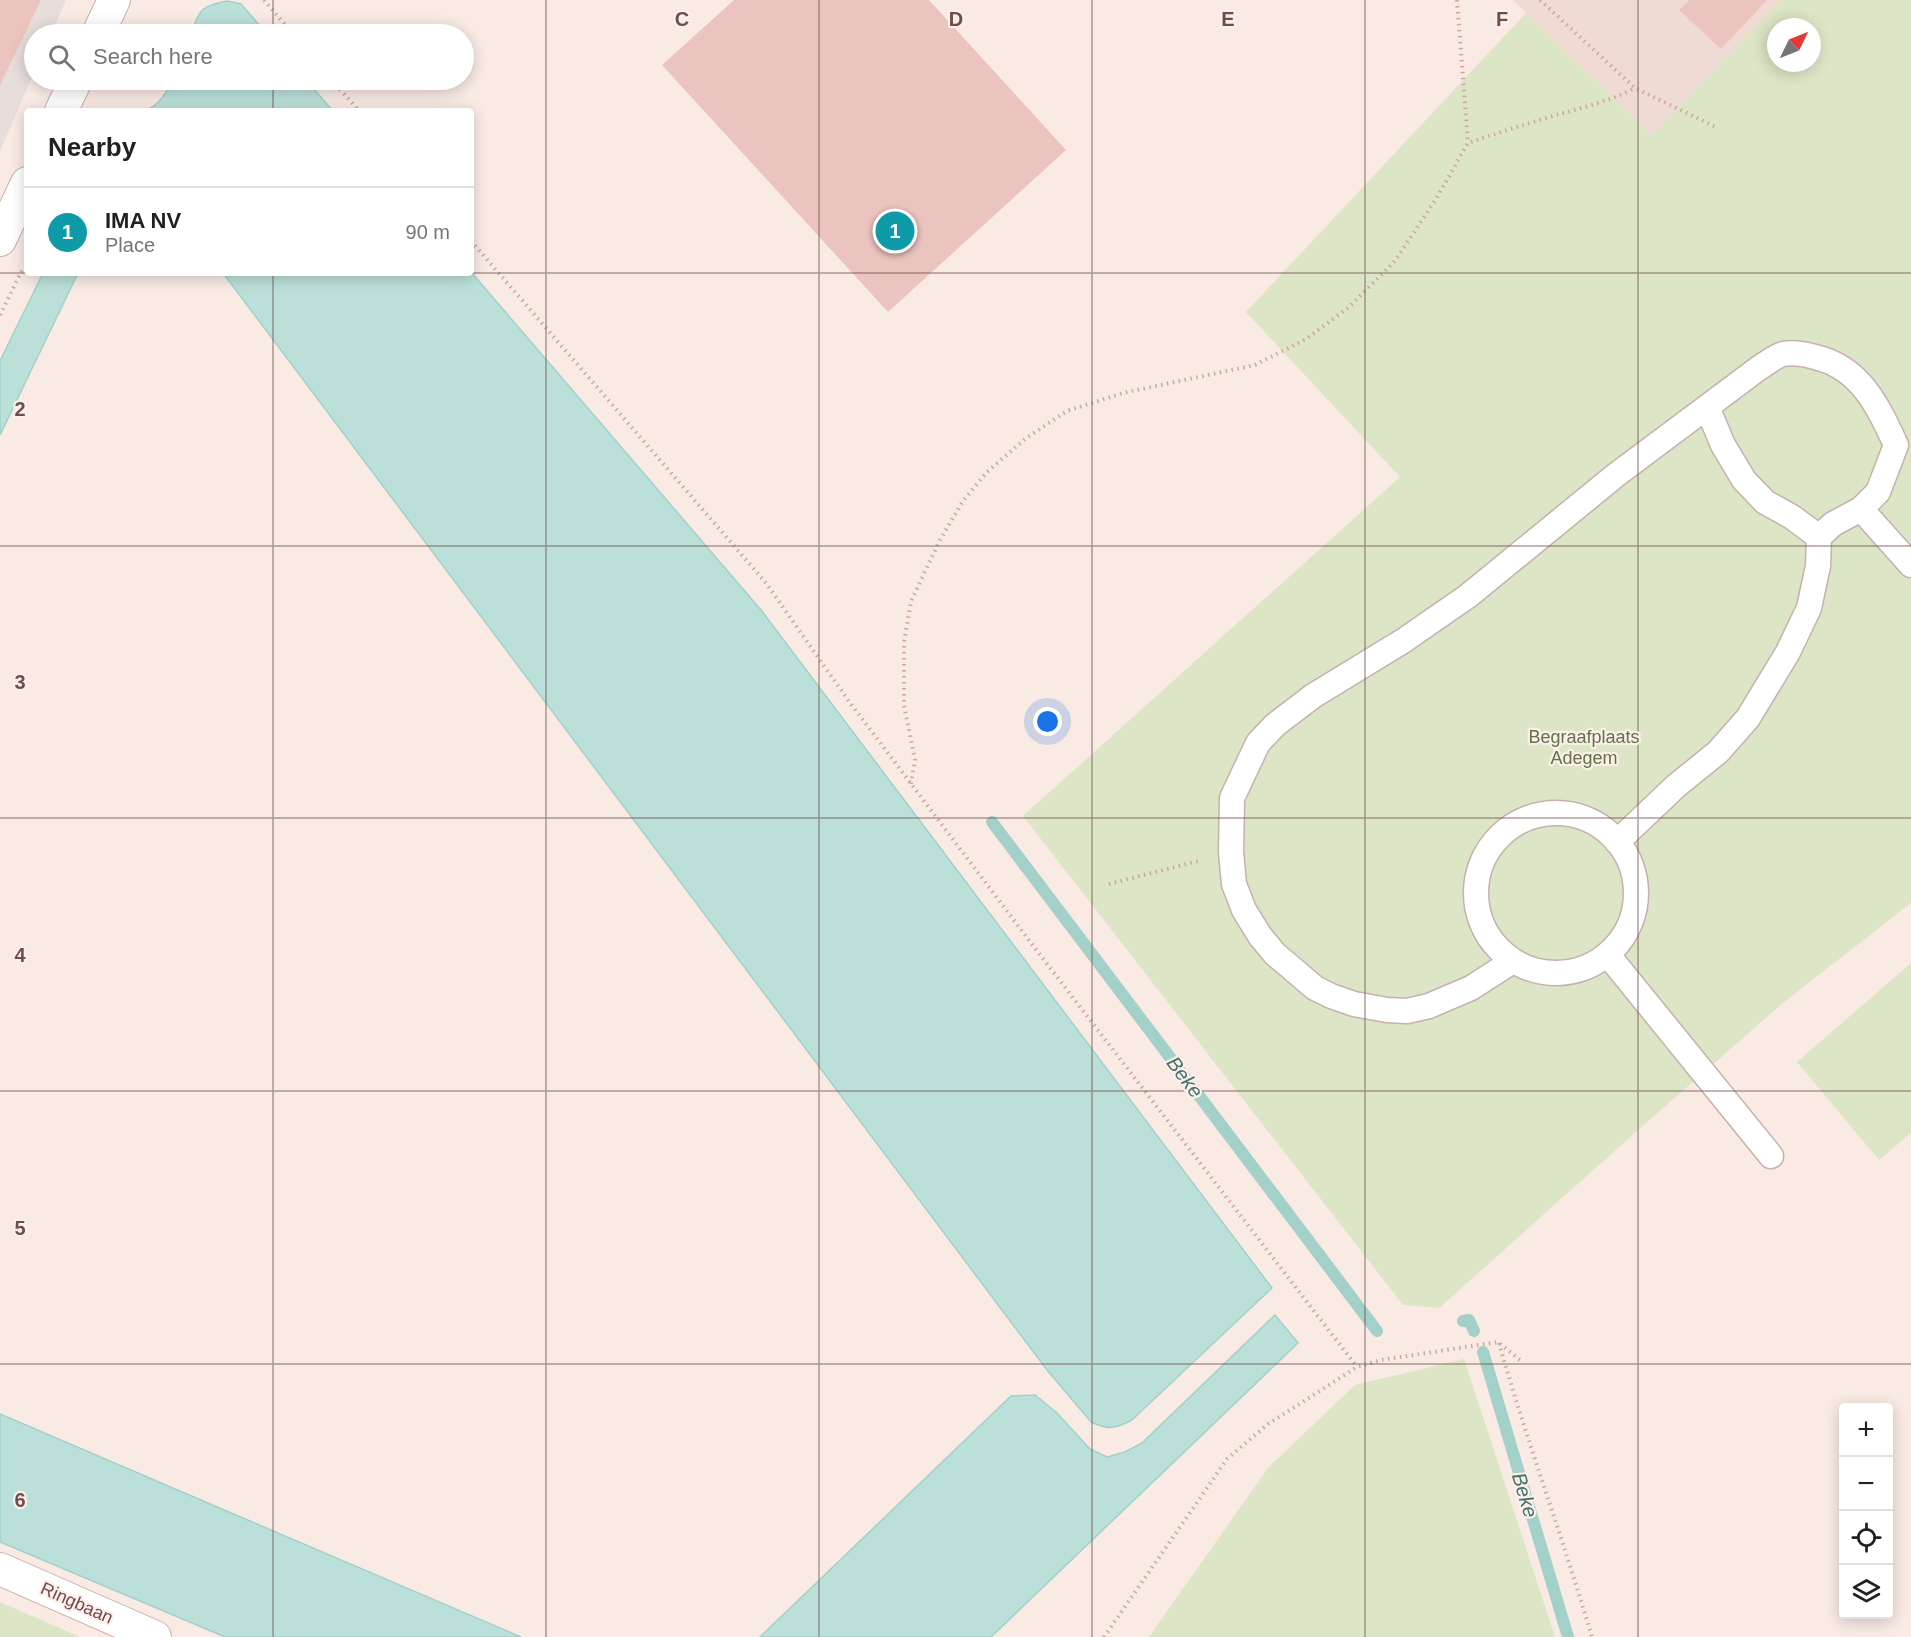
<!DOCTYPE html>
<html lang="en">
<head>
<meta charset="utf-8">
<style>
	body { margin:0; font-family:Arial,sans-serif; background:#f2f2f2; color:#202124 }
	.controls { position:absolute; right:18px; bottom:18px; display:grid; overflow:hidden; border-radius:6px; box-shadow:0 3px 15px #0003 }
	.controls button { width:54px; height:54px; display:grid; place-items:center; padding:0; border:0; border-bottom:2px solid #e0e0e0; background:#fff; color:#202124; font:30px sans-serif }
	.compass { position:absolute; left:1767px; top:18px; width:54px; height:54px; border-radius:50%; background:#fff; box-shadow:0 3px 15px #0003; rotate:47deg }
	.you { position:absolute; left:1048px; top:722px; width:21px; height:21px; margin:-15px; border:4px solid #fff; border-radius:50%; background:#1a73e8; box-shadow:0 0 0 9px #1a73e833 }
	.badge { display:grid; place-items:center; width:39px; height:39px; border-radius:50%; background:#7c3aed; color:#fff; font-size:20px; font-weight:700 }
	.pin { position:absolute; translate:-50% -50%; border:3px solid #fff; box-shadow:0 2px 6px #0006 }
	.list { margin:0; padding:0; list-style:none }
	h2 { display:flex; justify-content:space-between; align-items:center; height:78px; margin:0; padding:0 24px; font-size:26px }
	h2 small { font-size:20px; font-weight:400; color:#757577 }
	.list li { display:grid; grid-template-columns:39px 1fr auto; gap:18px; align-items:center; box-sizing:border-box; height:90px; padding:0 24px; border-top:2px solid #e0e0e0 }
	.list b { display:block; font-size:22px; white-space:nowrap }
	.list p { margin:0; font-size:20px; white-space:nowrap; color:#757577 }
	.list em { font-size:20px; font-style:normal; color:#757577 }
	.icon { flex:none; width:33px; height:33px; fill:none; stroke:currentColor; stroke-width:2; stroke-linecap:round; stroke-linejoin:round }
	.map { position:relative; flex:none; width:1911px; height:1637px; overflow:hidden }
	.search { position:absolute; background:#fff; box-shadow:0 3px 15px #0003; left:24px; top:24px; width:450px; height:66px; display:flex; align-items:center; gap:15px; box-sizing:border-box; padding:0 21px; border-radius:33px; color:#757577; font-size:22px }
	.panel { position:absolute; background:#fff; box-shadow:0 3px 15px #0003; left:24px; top:108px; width:450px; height:168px; border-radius:6px }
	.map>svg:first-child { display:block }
	.residential { fill:#f0dad4 }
	.industrial { fill:#e7dddb }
	.green { fill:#dce5c5; fill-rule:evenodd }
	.water { fill:#bbe0da; stroke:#a3d0c9; stroke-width:1.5 }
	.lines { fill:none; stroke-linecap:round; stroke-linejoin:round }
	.stream { stroke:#a3d0c9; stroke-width:12 }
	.building { fill:#ebc3bf }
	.pedestrian-casing { stroke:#c8b0ac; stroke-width:27 }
	.minor-casing { stroke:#c8b0ac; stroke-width:34 }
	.path { stroke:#cfa6a3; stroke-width:4; stroke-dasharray:1.5 4.5; stroke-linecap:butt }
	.pedestrian { stroke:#fff; stroke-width:24 }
	.minor { stroke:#fff; stroke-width:32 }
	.grid { fill:none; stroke:#6e4e4d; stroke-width:1.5; stroke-opacity:0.55 }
	.labels { text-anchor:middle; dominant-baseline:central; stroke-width:4.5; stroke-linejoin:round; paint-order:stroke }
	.park-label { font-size:18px; fill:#627347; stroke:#fcefea }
	.street-label { font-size:18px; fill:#6e4e4d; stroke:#fcefea }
	.water-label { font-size:20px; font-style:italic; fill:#43726b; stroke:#fcefea }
	.grid-label { font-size:20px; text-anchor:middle; font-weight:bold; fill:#6e4e4d; stroke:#fcefea; stroke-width:4.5; stroke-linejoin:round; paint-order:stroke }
</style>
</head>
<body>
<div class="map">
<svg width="1911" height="1637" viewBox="0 0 1911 1637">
	<rect width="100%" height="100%" fill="#f9eae4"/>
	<path class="residential" d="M1513,0H1780L1651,136Z"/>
	<path class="industrial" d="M0,0H66L51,34H34V72L0,151Z"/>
	<path class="green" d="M1780,0H1911V903L1784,1002L1637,1131L1439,1308L1403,1305L1023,816L1400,477L1246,312L1526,13L1651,135ZM1776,27H1812V63H1776Z
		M1911,963V1133L1879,1160L1797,1062Z
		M1464,1359L1555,1637H1149L1268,1468L1355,1385Z
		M0,1602L80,1637H0Z"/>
	<path class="water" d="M227,1L241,4L267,34H191C200,10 200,6 227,1Z
		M172,80H306L333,111H145C159,105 166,94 172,80Z
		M471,272L761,610L1272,1288L1132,1420C1115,1429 1108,1430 1091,1422L1047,1370L223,273Z
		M43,273H78L0,435V361Z
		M1275,1315L1298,1343L991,1637H760L1011,1396L1035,1395L1057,1413L1090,1449L1107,1457L1125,1452L1142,1443Z
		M0,1414L521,1637H225L0,1542Z"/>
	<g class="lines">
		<path class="stream" d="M992,822L1377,1331
			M1463,1321L1469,1320L1474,1331
			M1483,1352L1568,1637"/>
	</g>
	<path class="building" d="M0,0H41L0,85Z
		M734,0H929L1066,150L888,312L662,65Z
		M1689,0H1767L1721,49L1679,10Z"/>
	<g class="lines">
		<defs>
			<path id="pedestrian" d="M1707,407L1723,445L1744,480L1765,502L1792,517L1819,537
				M1861,509L1911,565
				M1476 893a80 80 0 1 1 160 0a80 80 0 1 1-160 0Z
				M1608,955L1771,1156
				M1513,961L1471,988L1429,1006L1407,1011L1387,1010L1354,1004L1331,996L1315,988L1275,954L1260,936L1244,910L1234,884L1231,852L1232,798L1258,743L1275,725L1313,696L1403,641L1468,596L1616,475L1759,368C1766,364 1775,356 1783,354C1794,352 1804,354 1815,357C1860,367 1878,406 1896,445L1878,492L1861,509L1833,524L1819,537L1818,566L1809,608L1788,652L1748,718L1718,752L1676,786L1617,842"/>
			<path id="minor" d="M98,34L114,0
				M61,111L76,80
				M0,240L27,183
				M0,1569L155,1637"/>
		</defs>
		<use href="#pedestrian" class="pedestrian-casing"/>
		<use href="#minor" class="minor-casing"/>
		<path class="path" d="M264,0L293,34
			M1457,0L1468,143
			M1540,0L1635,88L1716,127
			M332,80L359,111
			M471,241L766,583L848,700L1034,947L1357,1367
			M0,315L22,270
			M911,784L915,760L904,705V642L911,601L940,540L963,501L987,472L1025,439L1067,411L1123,393L1255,365L1306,339L1348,308L1395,261L1436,199L1468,143C1497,133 1526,124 1556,115C1582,108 1610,101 1635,88
			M1109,884L1198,861
			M1499,1343C1527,1442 1563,1538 1592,1637
			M1104,1637L1227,1459L1268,1424L1357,1367L1381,1360L1498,1342L1520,1360"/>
		<use href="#pedestrian" class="pedestrian"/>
		<use href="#minor" class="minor"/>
	</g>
	<path class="grid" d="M273,0V34M546,0V1637M819,0V1637M1092,0V1637M1365,0V1637M1638,0V1637M273,80V111M0,273H27M273,273V1637M471,273H1911M0,546H1911M0,818H1911M0,1091H1911M0,1364H1911"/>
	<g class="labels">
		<g class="park-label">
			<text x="1584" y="737">Begraafplaats<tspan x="1584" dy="21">Adegem</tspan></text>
		</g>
		<g class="street-label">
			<text transform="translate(77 1603) rotate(24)">Ringbaan</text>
		</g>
		<g class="water-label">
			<text transform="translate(1185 1077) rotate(53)">Beke</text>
			<text transform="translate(1525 1495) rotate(73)">Beke</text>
		</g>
	</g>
	<g class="grid-label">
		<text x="682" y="26">C</text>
		<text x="956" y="26">D</text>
		<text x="1228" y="26">E</text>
		<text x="1502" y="26">F</text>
		<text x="20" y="416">2</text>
		<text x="20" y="689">3</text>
		<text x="20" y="962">4</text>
		<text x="20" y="1235">5</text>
		<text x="20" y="1507">6</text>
	</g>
</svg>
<div class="controls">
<button>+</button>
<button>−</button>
<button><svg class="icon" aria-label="locate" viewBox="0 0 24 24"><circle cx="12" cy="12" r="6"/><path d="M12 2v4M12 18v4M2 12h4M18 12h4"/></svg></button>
<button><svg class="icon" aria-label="layers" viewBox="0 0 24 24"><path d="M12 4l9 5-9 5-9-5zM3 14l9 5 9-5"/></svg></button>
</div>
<svg class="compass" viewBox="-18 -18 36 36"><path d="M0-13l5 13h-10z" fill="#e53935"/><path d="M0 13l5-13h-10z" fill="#757577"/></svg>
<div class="you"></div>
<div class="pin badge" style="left:895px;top:231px;background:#0f9aa8">1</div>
<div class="search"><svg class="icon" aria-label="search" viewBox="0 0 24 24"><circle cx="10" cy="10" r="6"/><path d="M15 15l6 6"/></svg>Search here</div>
<section class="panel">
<h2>Nearby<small></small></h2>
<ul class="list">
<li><span class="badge" style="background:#0f9aa8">1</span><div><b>IMA NV</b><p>Place</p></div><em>90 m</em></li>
</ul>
</section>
</div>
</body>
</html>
